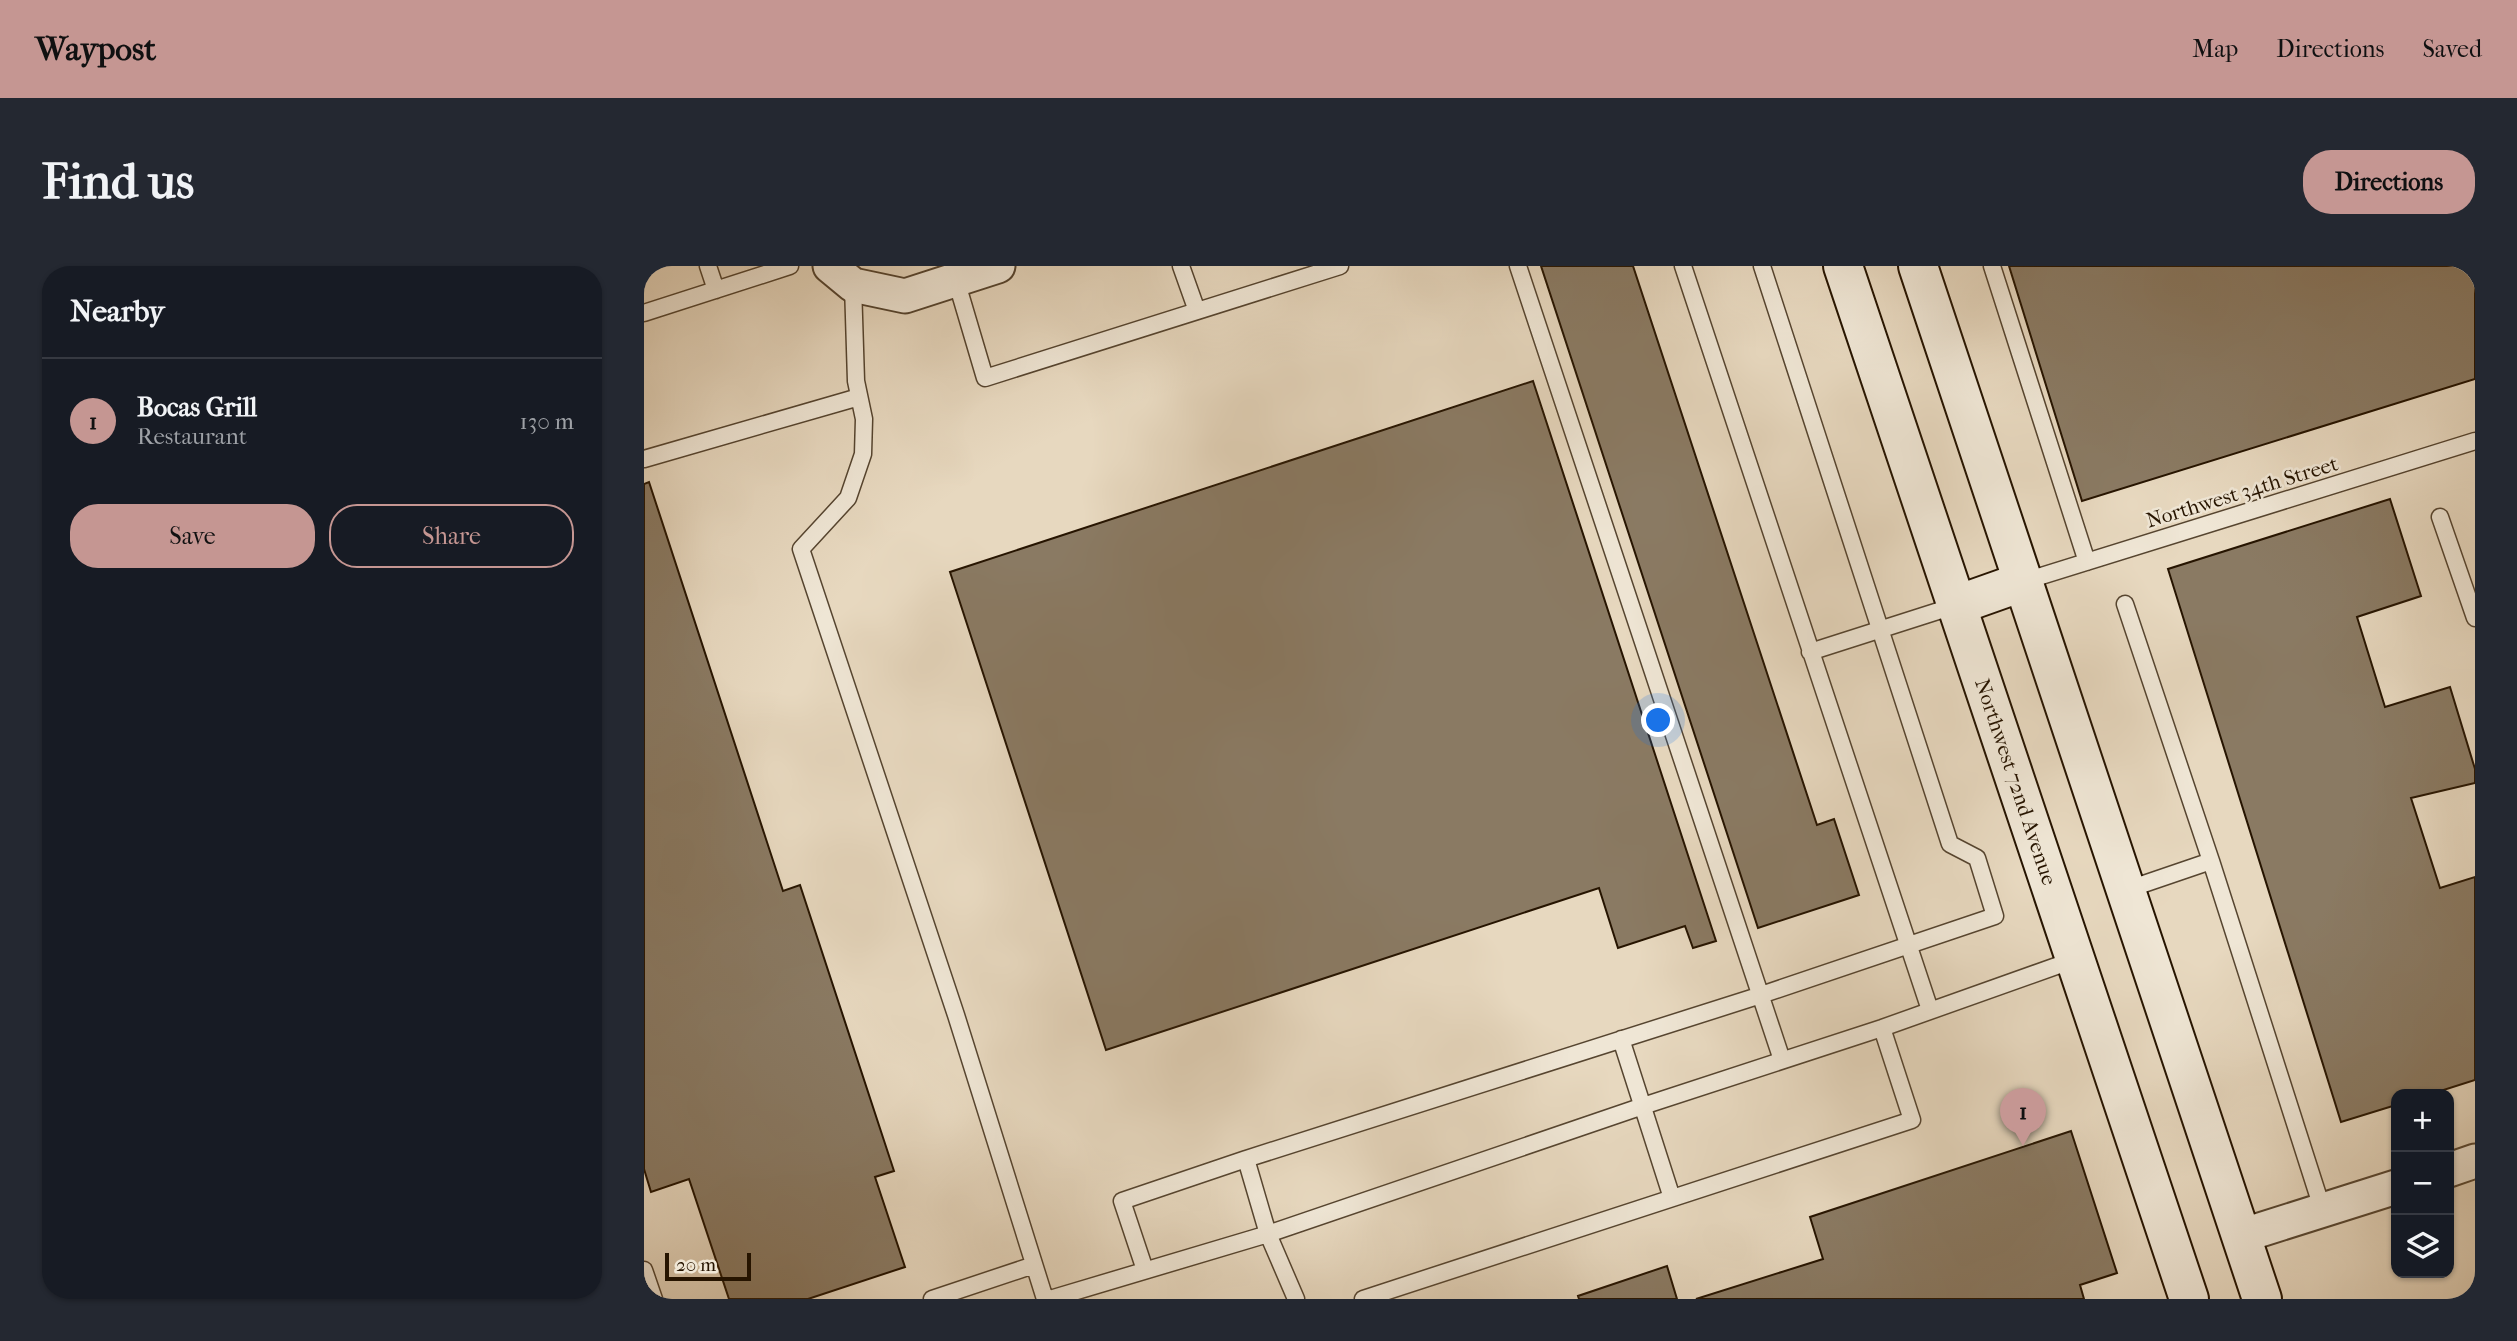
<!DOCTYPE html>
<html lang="en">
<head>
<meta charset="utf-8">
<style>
	body { margin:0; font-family:"IM FELL French Canon",serif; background:#242831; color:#f1f3f6 }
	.controls { position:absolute; right:21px; bottom:21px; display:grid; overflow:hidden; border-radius:14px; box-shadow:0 2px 5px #0004 }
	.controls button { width:63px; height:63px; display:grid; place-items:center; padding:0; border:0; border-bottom:2px solid #363941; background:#171b24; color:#f1f3f6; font:35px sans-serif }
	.scale { position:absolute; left:21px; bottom:18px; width:86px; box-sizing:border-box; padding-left:7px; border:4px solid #261400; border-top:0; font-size:19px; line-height:24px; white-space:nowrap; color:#261400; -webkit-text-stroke:5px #efe6d5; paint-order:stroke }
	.you { position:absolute; left:1015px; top:455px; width:24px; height:24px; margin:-18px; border:5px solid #fff; border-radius:50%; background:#1a73e8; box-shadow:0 0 0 10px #1a73e833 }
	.badge { display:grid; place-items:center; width:46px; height:46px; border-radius:50%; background:#c59692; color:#111; font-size:23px; font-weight:700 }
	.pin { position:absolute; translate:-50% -58px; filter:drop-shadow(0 2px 4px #0008) }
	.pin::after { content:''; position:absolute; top:37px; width:24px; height:21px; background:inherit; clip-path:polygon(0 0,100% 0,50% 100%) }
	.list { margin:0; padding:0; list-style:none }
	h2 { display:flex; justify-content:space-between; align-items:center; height:91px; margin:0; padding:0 28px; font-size:30px }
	h2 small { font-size:23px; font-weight:400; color:#9ea1a6 }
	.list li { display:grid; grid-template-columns:46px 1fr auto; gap:21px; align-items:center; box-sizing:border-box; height:126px; padding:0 28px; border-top:2px solid #363941 }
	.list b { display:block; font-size:26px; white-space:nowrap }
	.list p { margin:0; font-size:23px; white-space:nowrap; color:#9ea1a6 }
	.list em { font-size:23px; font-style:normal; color:#9ea1a6 }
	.actions { display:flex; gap:14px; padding:21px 28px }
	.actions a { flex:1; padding:16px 0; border:2px solid #c59692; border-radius:28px; text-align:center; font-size:24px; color:#c59692 }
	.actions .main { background:#c59692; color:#111 }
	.icon { flex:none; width:38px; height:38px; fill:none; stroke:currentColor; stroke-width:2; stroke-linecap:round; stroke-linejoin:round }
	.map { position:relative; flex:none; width:1831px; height:1033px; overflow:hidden; border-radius:28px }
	header { display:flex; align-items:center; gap:42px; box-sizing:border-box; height:98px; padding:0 35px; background:#c59692; color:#111 }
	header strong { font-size:33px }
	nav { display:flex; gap:38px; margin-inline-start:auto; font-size:24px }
	.intro { display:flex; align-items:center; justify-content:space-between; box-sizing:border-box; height:168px; padding:0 42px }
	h1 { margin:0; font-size:49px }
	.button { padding:18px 32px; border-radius:28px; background:#c59692; color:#111; font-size:24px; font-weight:700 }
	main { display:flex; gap:42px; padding:0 42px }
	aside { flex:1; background:#171b24; border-radius:28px; box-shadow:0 2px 5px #0004 }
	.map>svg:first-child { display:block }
	.building { fill:#8a7a63; stroke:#261400; stroke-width:2 }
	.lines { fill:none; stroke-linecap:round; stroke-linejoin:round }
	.service-casing { stroke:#564530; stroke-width:19 }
	.minor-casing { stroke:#564530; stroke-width:37 }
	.secondary-casing { stroke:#261400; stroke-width:42 }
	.service { stroke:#efe6d5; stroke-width:16 }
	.minor { stroke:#efe6d5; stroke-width:33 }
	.secondary { stroke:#efe6d5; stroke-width:38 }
	.labels { text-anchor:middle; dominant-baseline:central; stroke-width:5; stroke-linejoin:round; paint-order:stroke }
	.street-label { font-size:21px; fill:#261400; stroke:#efe6d5 }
</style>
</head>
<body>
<header>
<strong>Waypost</strong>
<nav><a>Map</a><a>Directions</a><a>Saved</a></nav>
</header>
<div class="intro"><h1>Find us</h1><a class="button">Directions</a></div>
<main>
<aside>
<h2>Nearby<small></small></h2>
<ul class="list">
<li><span class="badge">1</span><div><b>Bocas Grill</b><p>Restaurant</p></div><em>130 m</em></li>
</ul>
<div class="actions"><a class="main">Save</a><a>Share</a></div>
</aside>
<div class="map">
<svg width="1831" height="1033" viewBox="0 0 1831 1033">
	<rect width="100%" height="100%" fill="#e7d8bf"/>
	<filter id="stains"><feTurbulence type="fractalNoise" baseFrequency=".00286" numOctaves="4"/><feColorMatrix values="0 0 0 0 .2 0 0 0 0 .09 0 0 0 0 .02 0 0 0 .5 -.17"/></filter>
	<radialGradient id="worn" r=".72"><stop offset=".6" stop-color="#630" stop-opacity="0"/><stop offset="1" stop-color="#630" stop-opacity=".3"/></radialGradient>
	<path class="building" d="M897,0H989L1173,559L1190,553L1215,629L1114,662Z
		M1365,0H1831V113L1438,235Z
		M889,115L1072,675L1049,682L1041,660L974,682L955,622L462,784L306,306Z
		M5,216L139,625L156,619L250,905L231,911L261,1001L164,1033H85L45,913L7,926L0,903V218Z
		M1746,233L1777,330L1713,351L1741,441L1806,421L1831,503V517L1767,532L1796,622L1831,611V814L1787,828H1752V839L1697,856L1524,303Z
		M1427,865L1473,1007L1436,1019L1440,1033H1052L1179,993L1166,951Z
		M1023,1000L1033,1033H935L934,1030Z"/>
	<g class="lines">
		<defs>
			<path id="service" d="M64,0L72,24
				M537,0L553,45
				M874,0L1138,794
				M1039,0L1286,744
				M1348,0L1443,296
				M312,14L341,112L696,0
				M209,19L212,115L220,153L219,188L204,232L157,283L312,749L401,1033
				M0,47L146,0
				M0,193L215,131
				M1796,251L1831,352
				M1378,316L1831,175
				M1481,338L1567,595
				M1166,386L1313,339
				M1482,624L1567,595L1679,945
				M977,773L1028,932
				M0,1004L10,1033
				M501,1004L478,935L602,893
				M288,1033L390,999
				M406,1033L624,968L999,840L1238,762L1432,693
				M652,1033L624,968L602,893L1117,729L1351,650L1333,592L1306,578L1118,0
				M719,1033L1268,854L1238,762"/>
			<path id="minor" d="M186,0L209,19L261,30L354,0
				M1805,904L1831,895
				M1597,970L1752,921"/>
			<g id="secondary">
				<path id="s1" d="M1199,0L1545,1033"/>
				<path d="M1274,0L1618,1033"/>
				<path d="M1313,339L1378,316"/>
			</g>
		</defs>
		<use href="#service" class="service-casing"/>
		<use href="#minor" class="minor-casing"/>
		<use href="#secondary" class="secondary-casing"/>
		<use href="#service" class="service"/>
		<use href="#minor" class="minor"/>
		<use href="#secondary" class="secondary"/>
	</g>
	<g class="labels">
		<g class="street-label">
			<text transform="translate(1598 226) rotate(-17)">Northwest 34th Street</text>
			<text stroke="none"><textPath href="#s1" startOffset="544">Northwest 72nd Avenue</textPath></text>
		</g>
	</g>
	<rect width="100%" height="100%" filter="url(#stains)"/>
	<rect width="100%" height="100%" fill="url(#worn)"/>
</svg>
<div class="controls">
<button>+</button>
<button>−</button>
<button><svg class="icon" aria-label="layers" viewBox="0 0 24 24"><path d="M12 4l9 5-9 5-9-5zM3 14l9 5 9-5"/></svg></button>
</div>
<div class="scale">20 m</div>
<div class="you"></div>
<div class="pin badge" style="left:1379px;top:880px">1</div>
</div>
</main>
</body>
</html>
